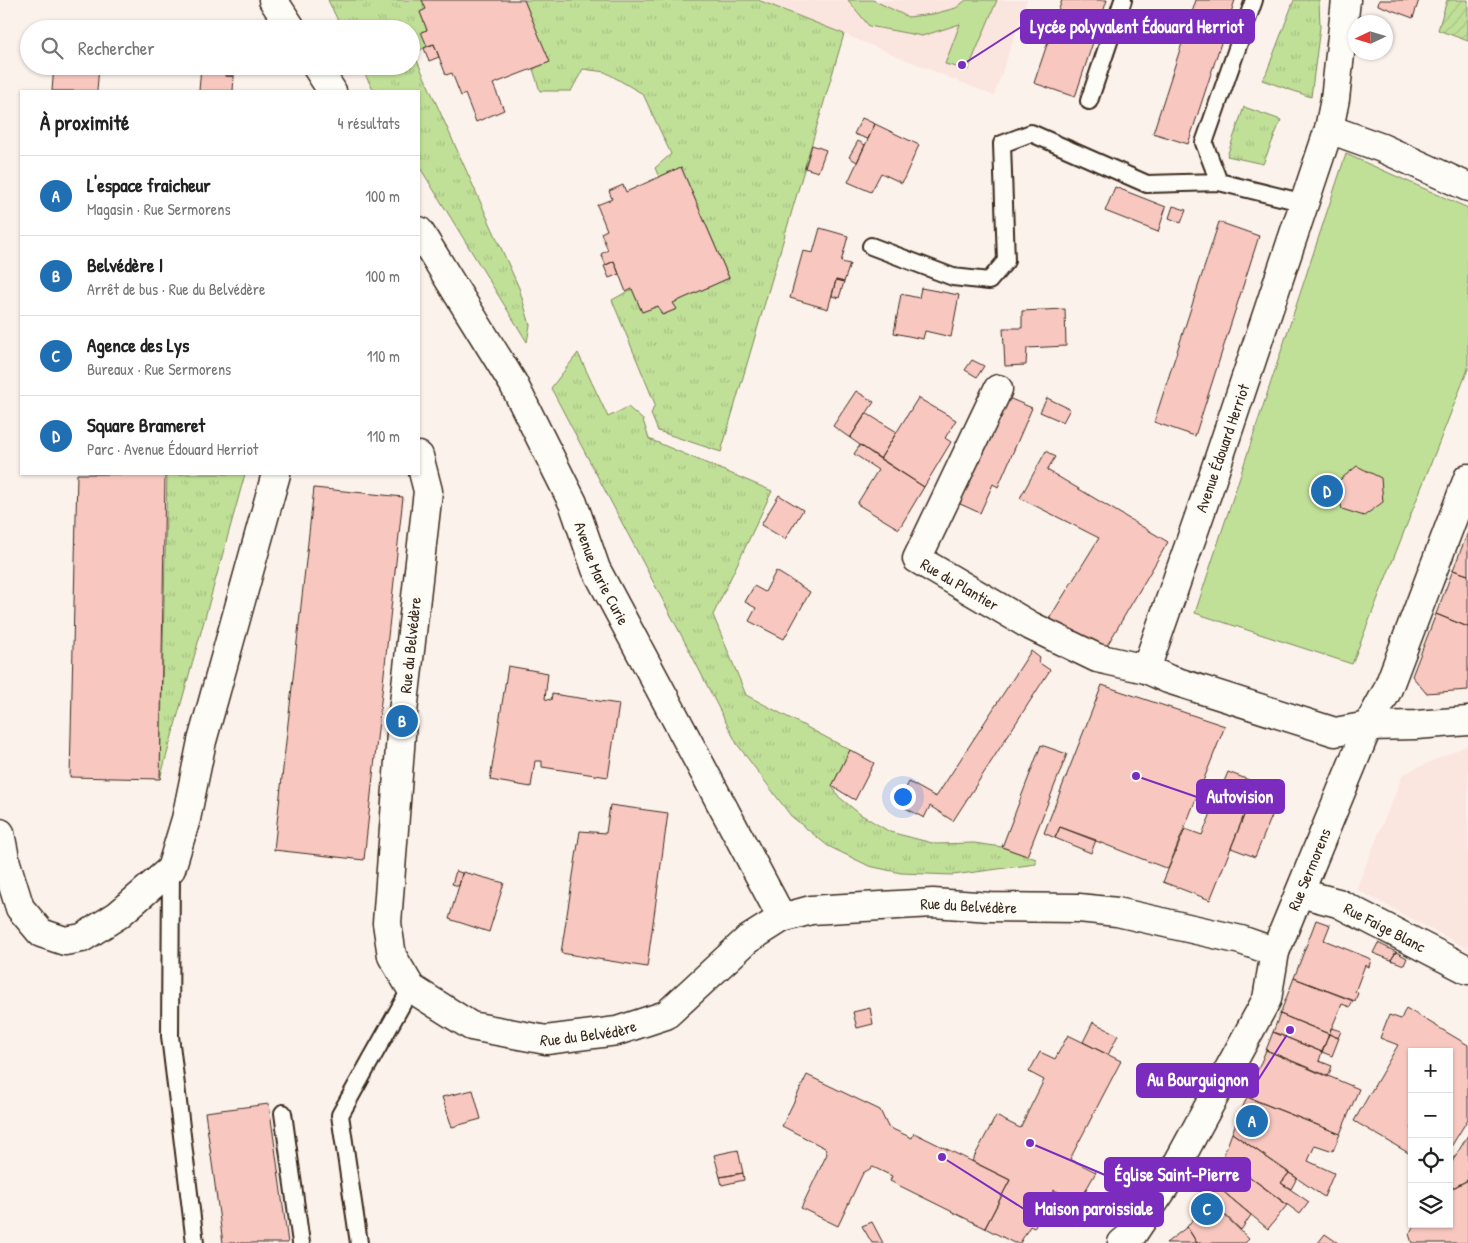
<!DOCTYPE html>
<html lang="fr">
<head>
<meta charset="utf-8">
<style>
	body { margin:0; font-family:"Patrick Hand",sans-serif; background:#f6f6f6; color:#222 }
	.controls { position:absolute; right:15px; bottom:15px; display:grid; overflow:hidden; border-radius:0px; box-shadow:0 1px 4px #0004 }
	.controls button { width:45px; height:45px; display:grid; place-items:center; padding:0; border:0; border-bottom:1px solid #e0e0e0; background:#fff; color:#222; font:25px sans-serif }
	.compass { position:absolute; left:1348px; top:15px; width:45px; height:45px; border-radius:50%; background:#fff; box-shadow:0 1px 4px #0004; rotate:266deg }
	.you { position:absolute; left:902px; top:796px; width:18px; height:18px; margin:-12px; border:4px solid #fff; border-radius:50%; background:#1a73e8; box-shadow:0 0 0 8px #1a73e833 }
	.badge { display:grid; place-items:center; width:32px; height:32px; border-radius:50%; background:#1f6fb2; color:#fff; font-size:16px; font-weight:700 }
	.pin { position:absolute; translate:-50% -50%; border:2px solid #fff; box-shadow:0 1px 5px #0006 }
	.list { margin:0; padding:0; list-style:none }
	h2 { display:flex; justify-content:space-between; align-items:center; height:65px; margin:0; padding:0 20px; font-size:21px }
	h2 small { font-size:16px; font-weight:400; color:#767676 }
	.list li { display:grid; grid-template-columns:32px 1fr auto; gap:15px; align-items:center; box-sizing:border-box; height:80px; padding:0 20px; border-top:1px solid #e0e0e0 }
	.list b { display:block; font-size:19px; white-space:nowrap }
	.list p { margin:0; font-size:16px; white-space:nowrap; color:#767676 }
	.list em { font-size:16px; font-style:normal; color:#767676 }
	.icon { flex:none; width:28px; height:28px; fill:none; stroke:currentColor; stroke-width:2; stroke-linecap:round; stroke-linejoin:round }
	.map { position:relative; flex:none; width:1468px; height:1243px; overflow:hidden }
	.search { position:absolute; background:#fff; box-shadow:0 1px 4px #0004; left:20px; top:20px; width:400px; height:55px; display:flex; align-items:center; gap:12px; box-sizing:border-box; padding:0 18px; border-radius:28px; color:#767676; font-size:19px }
	.panel { position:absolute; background:#fff; box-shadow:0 1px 4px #0004; left:20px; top:90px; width:400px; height:385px; border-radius:0px }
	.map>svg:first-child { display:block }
	.built { fill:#fbe5df }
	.grass { fill:url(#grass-tufts); stroke:#7e855b }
	.park { fill:#c0e098; stroke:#7e855b }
	.garden { fill:url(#garden-furrows); stroke:#7e855b }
	.building { fill:#f8c8c0; stroke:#3b2a1e }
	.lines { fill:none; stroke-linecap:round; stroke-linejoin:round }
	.lane-casing { stroke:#3b2a1e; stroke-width:20 }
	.street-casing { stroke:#3b2a1e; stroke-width:31 }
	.lane { stroke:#fdfcf7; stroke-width:16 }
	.street { stroke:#fdfcf7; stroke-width:28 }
	.labels { text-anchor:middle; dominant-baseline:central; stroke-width:4; stroke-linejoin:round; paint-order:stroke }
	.street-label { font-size:16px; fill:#3b2a1e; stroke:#fdfcf7 }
	.leader { fill:none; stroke:#7b2cbf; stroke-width:2 }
	.callout-dot { fill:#7b2cbf; stroke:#fdfcf7; stroke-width:2 }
	.callout { fill:#7b2cbf; stroke:#7b2cbf; stroke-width:2 }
	.callout-label { font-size:18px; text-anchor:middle; font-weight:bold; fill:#fff }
</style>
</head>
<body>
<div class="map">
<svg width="1468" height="1243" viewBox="0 0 1468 1243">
	<defs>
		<pattern id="grass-tufts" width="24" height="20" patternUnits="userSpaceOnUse" patternTransform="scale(1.25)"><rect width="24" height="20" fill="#c0e098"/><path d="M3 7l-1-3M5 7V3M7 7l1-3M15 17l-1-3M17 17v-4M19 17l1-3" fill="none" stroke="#a6c083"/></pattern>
		<pattern id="garden-furrows" width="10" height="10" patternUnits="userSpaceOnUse" patternTransform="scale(1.25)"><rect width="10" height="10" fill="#c0e098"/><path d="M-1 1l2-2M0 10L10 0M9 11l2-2" fill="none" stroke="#a6c083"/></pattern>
	</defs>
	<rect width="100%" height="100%" fill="#fcf2ec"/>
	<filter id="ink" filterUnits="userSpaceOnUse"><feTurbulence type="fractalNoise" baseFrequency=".02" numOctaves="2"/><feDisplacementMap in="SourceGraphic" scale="10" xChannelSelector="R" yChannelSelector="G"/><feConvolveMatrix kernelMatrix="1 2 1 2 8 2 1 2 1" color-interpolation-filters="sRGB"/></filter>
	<g filter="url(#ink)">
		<path class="built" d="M761,0H1027L994,96Z
			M1468,745V949L1356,889L1403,774Z"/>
		<path class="grass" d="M328,0H422L426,9L420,12L427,30L422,33L427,46L414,54L519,288L530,325L527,342L419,166V91H374L360,66H411V29H342Z
			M524,0H758L844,34L721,452L658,431L651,414L655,404L612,300L632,289L642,312L658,306L663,315L676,309L673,303L729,278L681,167L659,177L655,168L671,154L643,94L605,72L583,69L571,91H540L533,69L549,62Z
			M1294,0H1319L1320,27L1311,97L1262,80L1266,74Z
			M1244,107L1281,120L1263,164L1227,156Z
			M578,353L608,417L628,407L643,420L649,439L772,491L713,615L746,695L850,750L832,786L839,797L860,814L890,832L936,844L974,843L1002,847L1036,859V864L953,875L901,873L869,866L828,846L791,816L737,744L687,646L551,388Z
			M167,474H245L160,779Z"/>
		<path class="park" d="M848,0H873L908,17L933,14L956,8L966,0H997L968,70L945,64L960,24L922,36L869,26Z
			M1346,154L1468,208V369L1352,664L1195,613Z"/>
		<path class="garden" d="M1447,0H1468V41L1438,30Z"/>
		<path class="building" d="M422,0H524L550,62L493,84L504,110L476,122L465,94L461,96L452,73L446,75L434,44L427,46L421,32L427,30L420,12L426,9Z
			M1062,0H1107L1075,97L1034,83Z
			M1196,0H1235L1188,144L1153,133Z
			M1379,0H1419L1413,18L1378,5Z
			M434,44L439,57L429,61L424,48Z
			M54,66H99L97,91H52Z
			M201,66H226L225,76H234L233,91H199Z
			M226,66H235L234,76H225Z
			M862,118L875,124L868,139L854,134Z
			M875,124L919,145L902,183L881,173L871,192L848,182Z
			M858,141L865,145L857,162L849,157Z
			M812,145L826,150L818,172L805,168Z
			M681,167L729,278L673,303L677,309L662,315L658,306L642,312L632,289L626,292L614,261L606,265L601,254L608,250L601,233L607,230L597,205L612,199L609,191L623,185L626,192Z
			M1115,187L1166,207L1158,232L1105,211Z
			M1173,206L1186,210L1181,223L1169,218Z
			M1219,222L1259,236L1195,436L1154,422Z
			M820,228L848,236L841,262L850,264L844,282L836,280L828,309L790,298L803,251L813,253Z
			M614,261L619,274L609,278L604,266Z
			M836,280L844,282L839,298L832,296Z
			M921,288L959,295L951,337L925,331L923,339L894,333L901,294L919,298Z
			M1065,309L1066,346L1027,348L1026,365L1005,366L1003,328H1022V311Z
			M972,360L984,366L977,377L965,370Z
			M856,391L874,402L850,438L833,426Z
			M1004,396L1032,408L998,487L993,484L980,513L958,503Z
			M918,398L956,420L945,438L951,442L924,487L880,459Z
			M1047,398L1070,409L1063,422L1040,412Z
			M866,413L897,432L880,459L850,438Z
			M860,445L924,487L899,529L857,504L878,470L854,454Z
			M1046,451L1055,457L1047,470L1168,542L1105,649L1049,619L1099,538L1020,498Z
			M1357,466L1381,478L1383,502L1364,516L1342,509L1336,483Z
			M77,474H165L160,779L70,777Z
			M314,488L403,497L364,860L274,850Z
			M779,495L803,510L785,539L761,525Z
			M1468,532V575L1453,570Z
			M1453,570L1468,575V627L1436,614Z
			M776,571L810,592L784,639L749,621L756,608L745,602L754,586L765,592Z
			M1436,614L1468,627V690L1426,693L1412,676Z
			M1031,651L1040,658L1038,662L1050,670L953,821L930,806L924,818L898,804L909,782L936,797Z
			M508,666L548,673L545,699L551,700L552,694L619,704L608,777L542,767V761H535L531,787L490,780Z
			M1102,685L1225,726L1168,869L1060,827L1055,838L1044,833Z
			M1041,745L1067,754L1027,856L1002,847Z
			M850,750L874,763L855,800L832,786Z
			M1228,772L1257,783L1210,900L1163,882L1185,829L1202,835Z
			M1257,783L1281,794L1255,857L1231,848Z
			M610,805L668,813L647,967L561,953L580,831L606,833Z
			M1060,827L1096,840L1091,853L1055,838Z
			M456,871L462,873L459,886L452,884Z
			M463,872L504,883L489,932L449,919Z
			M1316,920L1330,925L1324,940L1371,959L1369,967L1365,965L1355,992L1358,993L1355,1001L1294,978Z
			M1378,943L1396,952L1391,960L1373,953Z
			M1396,952L1407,958L1404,965L1391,960Z
			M1294,978L1353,1001L1350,1007L1342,1004L1329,1034L1280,1014Z
			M870,1008L873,1024L857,1028L853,1012Z
			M1406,1008L1468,1045V1119L1449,1150V1052H1412V1155L1354,1121L1398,1045L1380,1038L1389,1015L1401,1019Z
			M1280,1014L1329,1034L1322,1052L1273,1032Z
			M1093,1022L1118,1035L1108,1055L1083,1042Z
			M1331,1028L1341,1031L1338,1038L1329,1034Z
			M1273,1032L1322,1052L1319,1061L1332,1066L1328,1077L1266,1050Z
			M1329,1034L1339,1038L1332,1056L1322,1052Z
			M1068,1035L1121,1061L1070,1159L1096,1172L1079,1202L1054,1190L1034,1228L1030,1226L1020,1243H1014L985,1228L1010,1180L972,1161L996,1116L1020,1128L1044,1080L1029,1072L1040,1052L1055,1059Z
			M1266,1050L1359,1089L1340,1134L1247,1097Z
			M807,1075L880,1110L888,1127L912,1138L914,1133L1010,1180L985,1228L890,1181L892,1176L873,1167L863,1173L838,1226L801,1208L827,1154L825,1148L782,1126Z
			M473,1090L481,1119L452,1127L442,1097Z
			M1247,1097L1340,1134L1333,1151L1315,1145L1308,1161L1334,1173L1324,1197L1232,1133Z
			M269,1104L288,1243H223L205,1112Z
			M1232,1133L1289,1173L1281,1183L1309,1202L1300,1214L1223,1157Z
			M1468,1135V1180L1449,1190V1167Z
			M738,1150L743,1173L720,1177L714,1155Z
			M1223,1157L1287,1205L1268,1229L1213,1183Z
			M743,1173L744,1180L722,1185L720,1177Z
			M1289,1173L1297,1178L1291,1189L1281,1183Z
			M1468,1180V1243H1412L1409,1234L1415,1224H1449V1190Z
			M1213,1183L1251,1215L1241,1230L1206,1197Z
			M1206,1197L1249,1239L1245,1243H1197L1187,1227L1200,1210Z
			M872,1222L883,1243H872L862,1226Z
			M1187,1227L1197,1243H1166Z
			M1325,1234L1338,1243H1318Z"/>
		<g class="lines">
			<defs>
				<path id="lane" d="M1254,0L1204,143L1219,182L1305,203
					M1089,101L1123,0
					M871,246L953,277L989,281L1006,261L1002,144L1031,133L1147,184L1219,182
					M171,869L170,1036L195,1243
					M283,1113L301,1243
					M359,1243L340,1115L411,988"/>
				<g id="street">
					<path d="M273,0L292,29"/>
					<path d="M1346,0L1335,99L1329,129L1209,488L1146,669L1168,679L1335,732L1368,726L1416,725L1468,721"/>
					<path d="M316,66L332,91"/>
					<path d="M1329,129L1382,148L1468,187"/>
					<path id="s1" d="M419,231L513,383L573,503L596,569L782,918"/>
					<path id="s2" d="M998,389L917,559L1031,626L1097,658L1146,669"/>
					<path id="s3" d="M419,456L428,491L402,721L387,923L392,956L411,988L471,1026L546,1040L617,1031L666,1015L747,940L782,918L811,910L933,903L991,907L1079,908L1117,912L1241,940L1275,952"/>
					<path d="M0,833L6,863L20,908L41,933L65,941L82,938L118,915L171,869L186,819L202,741L276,474"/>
					<path id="s4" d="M1300,893L1338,903L1468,970"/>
					<path id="s5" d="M1122,1243L1132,1235L1167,1183L1267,999L1275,952L1368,726L1387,691L1468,478"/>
				</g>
			</defs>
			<use href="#lane" class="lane-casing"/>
			<use href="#street" class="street-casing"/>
			<use href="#lane" class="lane"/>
			<use href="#street" class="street"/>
		</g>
	</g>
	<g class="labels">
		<g class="street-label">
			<text transform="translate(1222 448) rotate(-71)">Avenue Édouard Herriot</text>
			<text stroke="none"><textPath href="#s1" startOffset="389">Avenue Marie Curie</textPath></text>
			<text stroke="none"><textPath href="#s2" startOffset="238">Rue du Plantier</textPath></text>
			<text transform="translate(410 645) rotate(-84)">Rue du Belvédère</text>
			<text stroke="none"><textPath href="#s5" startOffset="422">Rue Sermorens</textPath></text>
			<text stroke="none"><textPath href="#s3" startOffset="1151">Rue du Belvédère</textPath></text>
			<text stroke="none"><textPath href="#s4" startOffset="92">Rue Faige Blanc</textPath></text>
			<text stroke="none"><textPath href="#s3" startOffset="731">Rue du Belvédère</textPath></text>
		</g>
	</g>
	<path class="leader" d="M962 65L1021 27M1136 776L1197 797M1290 1030L1258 1080M1030 1143L1105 1175M942 1157L1024 1209"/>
	<g class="callout-dot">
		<circle cx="962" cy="65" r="5"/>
		<circle cx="1136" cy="776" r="5"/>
		<circle cx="1290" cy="1030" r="5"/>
		<circle cx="1030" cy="1143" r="5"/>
		<circle cx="942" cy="1157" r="5"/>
	</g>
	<g class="callout">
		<rect x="1021" y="10" width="233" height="33" rx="5"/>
		<rect x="1197" y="780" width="87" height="33" rx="5"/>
		<rect x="1137" y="1064" width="121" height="33" rx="5"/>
		<rect x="1105" y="1158" width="145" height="33" rx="5"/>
		<rect x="1024" y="1193" width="139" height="33" rx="5"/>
	</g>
	<g class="callout-label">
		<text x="1137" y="33">Lycée polyvalent Édouard Herriot</text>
		<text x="1240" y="803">Autovision</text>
		<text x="1198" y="1086">Au Bourguignon</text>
		<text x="1177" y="1181">Église Saint-Pierre</text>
		<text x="1094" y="1215">Maison paroissiale</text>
	</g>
</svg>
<div class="controls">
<button>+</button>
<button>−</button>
<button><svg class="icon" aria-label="locate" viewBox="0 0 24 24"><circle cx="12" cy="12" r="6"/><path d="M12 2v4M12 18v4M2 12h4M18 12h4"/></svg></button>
<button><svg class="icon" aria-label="layers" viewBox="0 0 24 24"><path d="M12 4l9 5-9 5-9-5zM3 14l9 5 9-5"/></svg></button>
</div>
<svg class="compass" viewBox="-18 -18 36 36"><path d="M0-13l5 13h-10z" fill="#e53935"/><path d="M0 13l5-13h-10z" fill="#767676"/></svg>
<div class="you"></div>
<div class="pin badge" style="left:1252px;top:1121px">A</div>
<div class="pin badge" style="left:402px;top:721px">B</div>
<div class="pin badge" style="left:1207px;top:1209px">C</div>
<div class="pin badge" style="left:1327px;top:491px">D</div>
<div class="search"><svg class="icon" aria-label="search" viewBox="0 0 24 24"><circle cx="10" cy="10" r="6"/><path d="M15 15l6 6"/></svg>Rechercher</div>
<section class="panel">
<h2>À proximité<small>4 résultats</small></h2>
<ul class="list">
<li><span class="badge">A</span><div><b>L'espace fraicheur</b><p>Magasin · Rue Sermorens</p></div><em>100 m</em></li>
<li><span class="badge">B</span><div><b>Belvédère I</b><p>Arrêt de bus · Rue du Belvédère</p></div><em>100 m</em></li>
<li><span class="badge">C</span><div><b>Agence des Lys</b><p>Bureaux · Rue Sermorens</p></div><em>110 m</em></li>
<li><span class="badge">D</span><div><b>Square Brameret</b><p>Parc · Avenue Édouard Herriot</p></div><em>110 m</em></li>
</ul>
</section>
</div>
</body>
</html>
